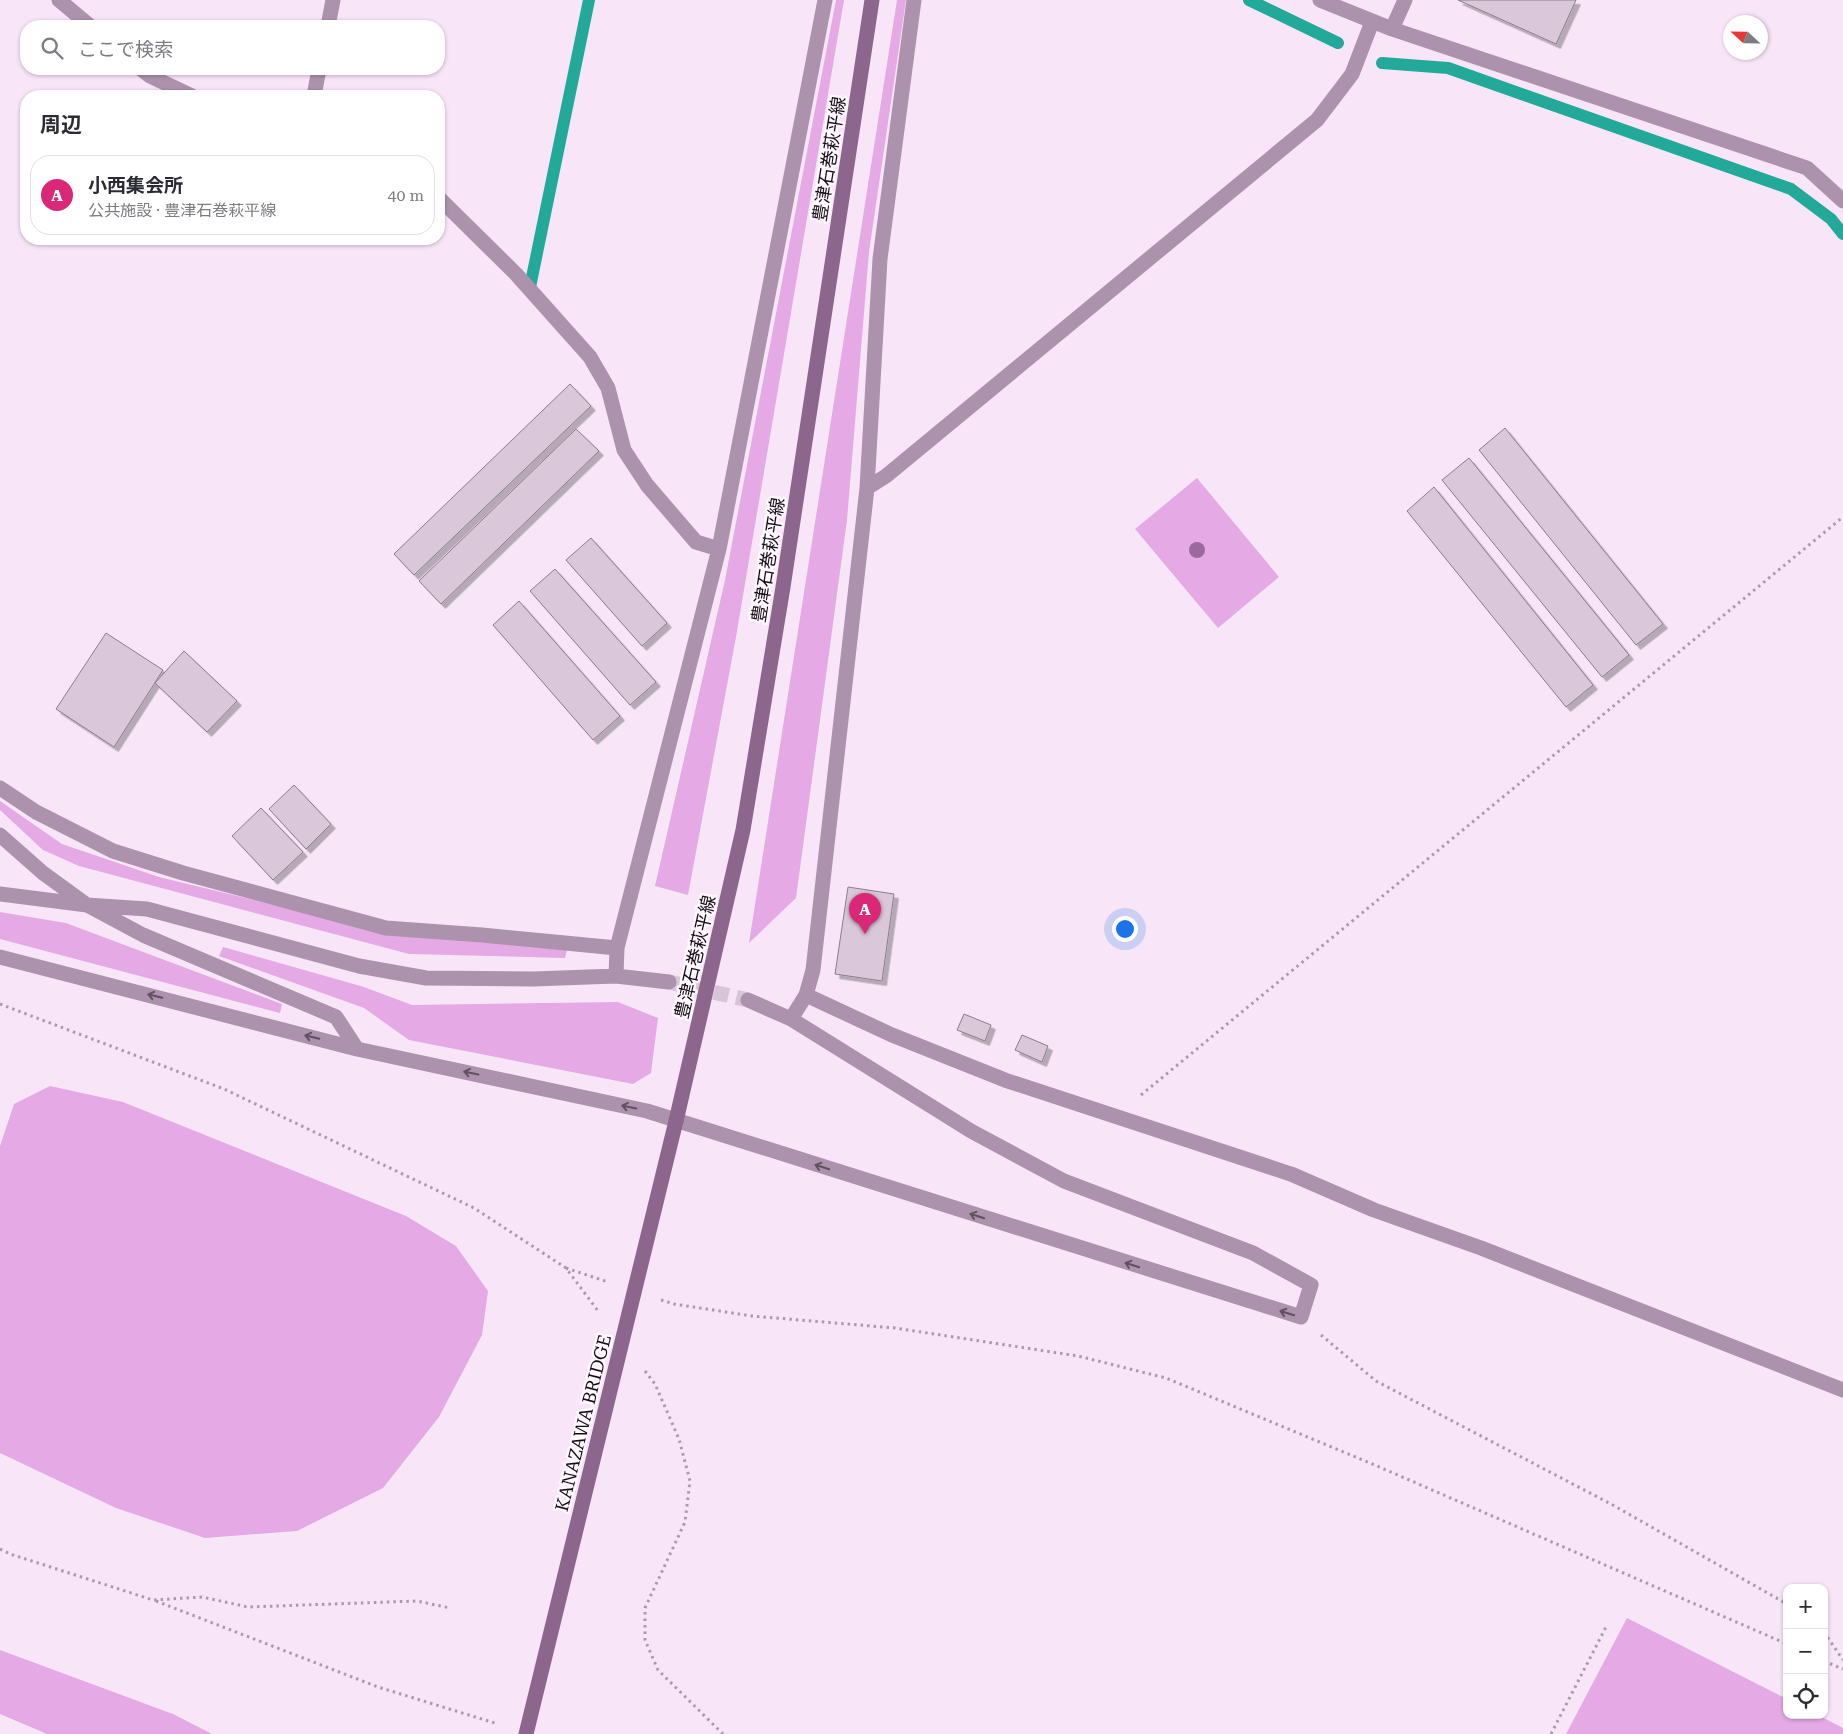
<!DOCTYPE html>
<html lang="ja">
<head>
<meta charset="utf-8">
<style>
	body { margin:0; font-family:"Roboto Serif","Noto Sans JP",serif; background:#f2f2f3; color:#2b2b33 }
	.controls { position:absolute; right:15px; bottom:15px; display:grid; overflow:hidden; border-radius:10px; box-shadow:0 1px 4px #0004 }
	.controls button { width:45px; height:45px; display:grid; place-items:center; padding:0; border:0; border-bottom:1px solid #e1e1e2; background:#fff; color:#2b2b33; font:25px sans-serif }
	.compass { position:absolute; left:1723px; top:15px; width:45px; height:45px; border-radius:50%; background:#fff; box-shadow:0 1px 4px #0004; rotate:292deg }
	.you { position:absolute; left:1124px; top:928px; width:18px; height:18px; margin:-12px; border:4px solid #fff; border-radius:50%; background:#1a73e8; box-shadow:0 0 0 8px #1a73e833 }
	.badge { display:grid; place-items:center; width:32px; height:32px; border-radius:50%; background:#db2777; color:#fff; font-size:16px; font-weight:700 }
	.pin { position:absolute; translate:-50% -41px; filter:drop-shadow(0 1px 2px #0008) }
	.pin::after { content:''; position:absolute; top:26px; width:18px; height:15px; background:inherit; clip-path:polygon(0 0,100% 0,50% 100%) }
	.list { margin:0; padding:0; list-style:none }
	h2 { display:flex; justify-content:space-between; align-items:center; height:65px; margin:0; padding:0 20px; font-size:21px }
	h2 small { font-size:16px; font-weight:400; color:#7c7c81 }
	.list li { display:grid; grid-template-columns:32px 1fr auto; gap:15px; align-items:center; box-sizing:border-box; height:80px; margin:0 10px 10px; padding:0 10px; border:1px solid #e1e1e2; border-radius:20px }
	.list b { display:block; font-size:19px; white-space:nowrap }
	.list p { margin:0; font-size:16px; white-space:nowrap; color:#7c7c81 }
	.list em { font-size:16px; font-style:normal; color:#7c7c81 }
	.icon { flex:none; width:28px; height:28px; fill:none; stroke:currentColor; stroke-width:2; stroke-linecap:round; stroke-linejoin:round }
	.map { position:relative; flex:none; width:1843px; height:1734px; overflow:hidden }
	.search { position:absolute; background:#fff; box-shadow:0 1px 4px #0004; left:20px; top:20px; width:425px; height:55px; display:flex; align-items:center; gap:12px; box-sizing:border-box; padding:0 18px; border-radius:20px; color:#7c7c81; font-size:19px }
	.panel { position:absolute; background:#fff; box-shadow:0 1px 4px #0004; left:20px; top:90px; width:425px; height:155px; border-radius:20px }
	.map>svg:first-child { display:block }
	.green { fill:#e5a9e5 }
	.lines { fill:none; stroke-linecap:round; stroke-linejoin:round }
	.stream { stroke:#23a999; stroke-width:12 }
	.building { fill:#dac8da; stroke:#8c7c8c; filter:url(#shadow) }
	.street-tunnel { stroke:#d6c5d6; stroke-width:15; stroke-dasharray:15 8; stroke-linecap:butt }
	.path { stroke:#a99ca9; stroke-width:3; stroke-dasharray:2.5 4; stroke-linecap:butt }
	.street { stroke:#ad92ad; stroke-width:15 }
	.secondary { stroke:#8d668d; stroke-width:15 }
	.secondary-bridge { stroke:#8d668d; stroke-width:15 }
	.tree { fill:#9c699e }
	.oneway { stroke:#605060 }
	.labels { text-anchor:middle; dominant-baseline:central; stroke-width:5; stroke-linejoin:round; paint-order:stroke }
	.street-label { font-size:18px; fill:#130d13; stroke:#fff8ff }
</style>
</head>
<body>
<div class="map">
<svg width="1843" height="1734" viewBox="0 0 1843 1734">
	<defs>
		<filter id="shadow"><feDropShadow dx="4.5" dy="4.5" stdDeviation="0" flood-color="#0004"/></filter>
	</defs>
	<rect width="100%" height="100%" fill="#f8e6f8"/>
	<path class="green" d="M836,0H844L736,637L688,895L655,886L725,580Z
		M897,0H906L869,252L847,520L796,898L749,943Z
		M1197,478L1279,577L1218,628L1135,529Z
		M0,801L62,844L159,877L389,933L567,950L565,958L409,954L79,866L43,850L0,810Z
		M0,912L66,923L282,1004L280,1013L0,939Z
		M223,947L364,987L412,1005L618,1002L658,1018L651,1073L633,1084L409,1040L364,1008L219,956Z
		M50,1086L123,1102L406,1216L456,1246L488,1291L482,1335L439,1417L383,1488L297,1531L205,1538L116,1508L0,1453V1146L14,1104Z
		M1627,1618L1787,1699V1715H1818L1843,1728V1734H1566Z
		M0,1650L173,1714L212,1734H47L0,1714Z"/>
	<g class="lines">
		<path class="stream" d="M1249,0L1338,43
			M1382,63L1448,68L1791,189L1831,219L1843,234
			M530,287L589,0"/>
	</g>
	<path class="building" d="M1458,0H1576L1556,44Z
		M570,384L591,406L414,575L394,554Z
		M1505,428L1663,624L1636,645L1479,450Z
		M576,429L599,451L441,604L419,581Z
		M1469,458L1629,655L1602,677L1442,480Z
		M1434,487L1593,685L1566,707L1407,511Z
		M591,538L667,623L642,646L566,560Z
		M555,569L656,682L630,705L530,591Z
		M519,601L620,716L593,740L493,625Z
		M106,633L163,670L114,747L56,709Z
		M184,651L237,701L207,732L155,683Z
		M294,785L331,824L306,849L269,809Z
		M261,808L303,852L273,880L232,836Z
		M848,887L894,894L882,981L835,974Z
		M964,1014L991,1025L985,1041L957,1030Z
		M1022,1035L1048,1046L1042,1062L1015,1050Z"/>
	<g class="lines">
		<path class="street-tunnel" d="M669,982L748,1000"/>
		<path class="path" d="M0,1004L224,1089L474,1208L566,1268L598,1311
			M1141,1095L1843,517
			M566,1268L608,1282
			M661,1300L674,1304L752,1316L895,1328L1078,1356L1166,1378L1377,1466L1787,1644
			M1321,1335L1376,1381L1611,1504L1787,1604
			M645,1371L655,1384L679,1439L690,1481L685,1522L645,1608V1640L658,1670L723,1734
			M0,1549L10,1554L153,1600L202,1597L248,1607L417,1601L450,1608
			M156,1601L378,1687L498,1724
			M1824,1632L1843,1660
			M1824,1661L1843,1669
			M1551,1734L1607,1625"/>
		<path class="street" d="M59,0L90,26
			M1320,0L1392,29L1807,168L1843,201
			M328,26L333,0
			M1392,29L1405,0
			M141,69L150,76L192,96
			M314,96L319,69
			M439,198L516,274L590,357L608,388L624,450L647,485L696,542L719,549
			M867,488L886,476L1317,120L1352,74L1372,22
			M0,788L36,812L113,851L183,873L386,928L482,935L617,948
			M0,835L43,873L87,905L143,935L336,1017L357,1049
			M0,894L87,905L147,909L359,966L426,978L533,979L616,976L669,982
			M0,957L357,1049L647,1111L1301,1317L1311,1285L1253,1253L1064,1181L971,1131L791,1019L748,1000
			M616,976L617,948L719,549L825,0
			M806,995L892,1035L1005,1080L1291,1174L1374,1210L1481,1248L1843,1390
			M791,1019L806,995L813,970L867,488L880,259L914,0"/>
		<path class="secondary" d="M676,1121L743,830L783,587L872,0"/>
		<path class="secondary-bridge" d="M526,1734L676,1121"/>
	</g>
	<circle class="tree" cx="1197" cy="550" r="8"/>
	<defs><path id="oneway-shaft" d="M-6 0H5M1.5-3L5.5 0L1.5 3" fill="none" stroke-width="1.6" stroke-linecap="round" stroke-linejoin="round" transform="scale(1.25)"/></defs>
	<g class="oneway">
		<use href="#oneway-shaft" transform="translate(155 996) rotate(-166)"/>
		<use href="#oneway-shaft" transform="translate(312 1037) rotate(-166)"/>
		<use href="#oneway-shaft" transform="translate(471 1073) rotate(-168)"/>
		<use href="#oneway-shaft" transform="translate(629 1107) rotate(-168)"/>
		<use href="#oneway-shaft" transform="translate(822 1167) rotate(-162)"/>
		<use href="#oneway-shaft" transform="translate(977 1216) rotate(-162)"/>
		<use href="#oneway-shaft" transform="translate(1132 1265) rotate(-162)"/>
		<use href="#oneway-shaft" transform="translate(1287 1313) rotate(-163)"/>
	</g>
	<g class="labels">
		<g class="street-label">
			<text transform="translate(829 159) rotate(-81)">豊津石巻萩平線</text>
			<text transform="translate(768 560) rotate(-81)">豊津石巻萩平線</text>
			<text transform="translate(695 957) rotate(-77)">豊津石巻萩平線</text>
			<text transform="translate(583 1423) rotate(-76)">KANAZAWA BRIDGE</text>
		</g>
	</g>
</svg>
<div class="controls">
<button>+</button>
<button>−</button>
<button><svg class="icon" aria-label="locate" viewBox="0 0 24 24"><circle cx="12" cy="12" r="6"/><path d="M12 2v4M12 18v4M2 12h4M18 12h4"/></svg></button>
</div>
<svg class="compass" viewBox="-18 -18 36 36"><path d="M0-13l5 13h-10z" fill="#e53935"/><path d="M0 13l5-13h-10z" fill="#7c7c81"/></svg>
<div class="you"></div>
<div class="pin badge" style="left:865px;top:934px">A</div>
<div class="search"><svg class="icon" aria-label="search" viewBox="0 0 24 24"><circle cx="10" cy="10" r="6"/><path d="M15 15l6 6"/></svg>ここで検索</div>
<section class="panel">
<h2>周辺<small></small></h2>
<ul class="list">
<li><span class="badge">A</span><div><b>小西集会所</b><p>公共施設 · 豊津石巻萩平線</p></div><em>40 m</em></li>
</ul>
</section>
</div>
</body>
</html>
